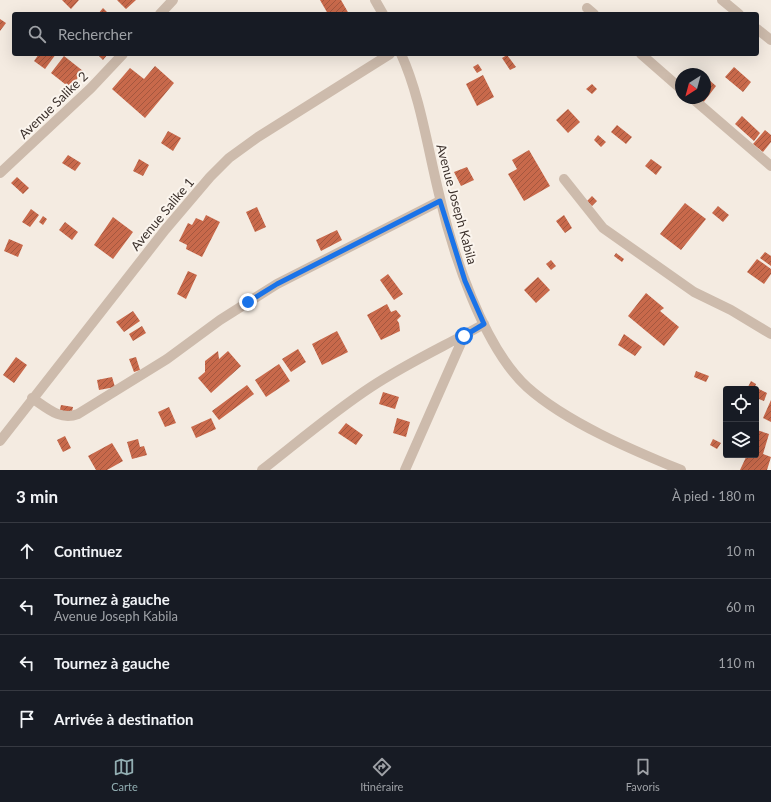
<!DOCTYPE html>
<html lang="fr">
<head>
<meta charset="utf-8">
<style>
	body { margin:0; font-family:Lato,sans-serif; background:#20242c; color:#f1f3f6 }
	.controls { position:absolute; right:12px; bottom:12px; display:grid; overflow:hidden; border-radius:4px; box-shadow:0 4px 16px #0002 }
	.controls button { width:36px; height:36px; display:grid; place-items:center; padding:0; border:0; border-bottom:1px solid #363941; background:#171b24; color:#f1f3f6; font:20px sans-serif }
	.compass { position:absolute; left:675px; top:68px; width:36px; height:36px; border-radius:50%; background:#171b24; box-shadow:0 4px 16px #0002; rotate:216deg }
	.stop { position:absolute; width:12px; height:12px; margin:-9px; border:3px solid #1a73e8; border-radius:50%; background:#fff }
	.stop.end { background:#1a73e8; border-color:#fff; box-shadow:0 1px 4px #0008 }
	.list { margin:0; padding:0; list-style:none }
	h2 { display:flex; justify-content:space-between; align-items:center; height:52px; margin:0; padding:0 16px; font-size:17px }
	h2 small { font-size:13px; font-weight:400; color:#9ea1a6 }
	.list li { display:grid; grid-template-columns:26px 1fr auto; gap:12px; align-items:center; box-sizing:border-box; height:56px; padding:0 16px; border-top:1px solid #363941 }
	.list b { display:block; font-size:15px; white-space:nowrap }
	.list p { margin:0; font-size:13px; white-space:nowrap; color:#9ea1a6 }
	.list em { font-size:13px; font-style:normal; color:#9ea1a6 }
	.icon { flex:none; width:22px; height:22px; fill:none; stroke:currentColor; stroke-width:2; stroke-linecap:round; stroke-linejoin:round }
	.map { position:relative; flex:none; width:771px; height:470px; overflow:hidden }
	.search { position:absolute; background:#171b24; box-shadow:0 4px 16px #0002; left:12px; right:12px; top:12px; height:44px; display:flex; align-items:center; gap:10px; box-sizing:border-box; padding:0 14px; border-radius:4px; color:#9ea1a6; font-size:15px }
	.sheet { height:276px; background:#171b24 }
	nav { display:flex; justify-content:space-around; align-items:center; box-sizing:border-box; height:56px; border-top:1px solid #363941; background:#171b24; font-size:11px; color:#9ea1a6 }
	nav a { display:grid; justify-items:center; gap:2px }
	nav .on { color:#92aeb2 }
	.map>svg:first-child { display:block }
	.building { fill:url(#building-hatch) }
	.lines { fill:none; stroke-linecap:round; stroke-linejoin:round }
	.minor { stroke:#cdbbac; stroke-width:10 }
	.route { stroke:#1a73e8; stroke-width:5 }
	.labels { text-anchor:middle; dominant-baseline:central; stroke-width:4; stroke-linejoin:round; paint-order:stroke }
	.street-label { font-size:13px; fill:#3b302b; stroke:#fbf5ee }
</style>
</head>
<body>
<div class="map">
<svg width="771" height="470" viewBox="0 0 771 470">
	<defs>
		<pattern id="building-hatch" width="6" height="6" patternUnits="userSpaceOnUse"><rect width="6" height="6" fill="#c8694b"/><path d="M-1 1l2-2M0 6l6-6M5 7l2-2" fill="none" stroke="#a4573f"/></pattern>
	</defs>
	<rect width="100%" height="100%" fill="#f4ebe1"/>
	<path class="building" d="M62,0H79L71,9Z
		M117,0H136L126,9Z
		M320,0H341L349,14H328Z
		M103,8L109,14H98Z
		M0,19L6,23L0,31Z
		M39,54H56L45,69L34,61Z
		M97,54H108L103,60Z
		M507,55L516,67L510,70L502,58Z
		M64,56L83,71L70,88L51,73Z
		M478,64L482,70L477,73L473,67Z
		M155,66L174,83L145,118L112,89L130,68L144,79Z
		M734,67L751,82L743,92L725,77Z
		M483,75L494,97L477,106L466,84Z
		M707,78L716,86L703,103L697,98H705V80Z
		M592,84L597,89L592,94L586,89Z
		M568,109L580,122L568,133L556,120Z
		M742,116L760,133L754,141L735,124Z
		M617,125L632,137L626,144L611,132Z
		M765,130L771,135V142L763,152L753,144Z
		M168,131L181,138L173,151L161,143Z
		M598,135L606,142L601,147L594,140Z
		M529,150L550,186L524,201L508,174L517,169L512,160Z
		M68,155L81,163L75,171L62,163Z
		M139,159L149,165L143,176L133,171Z
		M651,159L662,167L656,175L645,166Z
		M467,167L474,180L461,186L454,172Z
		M17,177L29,188L23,194L11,183Z
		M592,196L597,201L592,206L587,201Z
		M685,203L706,219L681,250L660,234Z
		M718,206L729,215L723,222L712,213Z
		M257,207L266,227L255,232L246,212Z
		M31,209L39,215L30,227L22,222Z
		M206,215L220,222L202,257L186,249L187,245L179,241L188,223L192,225L196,218L203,221Z
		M564,215L572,228L565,233L556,221Z
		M43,216L47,219L43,225L39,222Z
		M113,217L133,232L113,259L94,245Z
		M65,222L78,232L72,240L59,230Z
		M337,230L342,240L321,251L316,240Z
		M9,239L23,245L18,257L4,251Z
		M765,252L771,256V266L760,258Z
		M616,253L624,259L622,262L614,256Z
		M757,259L771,269V274L764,284L747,272Z
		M551,260L556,266L551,270L546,264Z
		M188,271L197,275L186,299L177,294Z
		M388,274L403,294L394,300L380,280Z
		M538,277L550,290L536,303L524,290Z
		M646,293L664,308L660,311L679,327L664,346L628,316Z
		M387,304L391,312L396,310L401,316L397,320L399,323L400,331L381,340L367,315Z
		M133,311L140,321L124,332L116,322Z
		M142,326L146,333L133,341L129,334Z
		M337,331L348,352L322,365L312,344Z
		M624,334L642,347L635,356L618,345Z
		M298,349L306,362L291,372L282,359Z
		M218,351L219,359L228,351L241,366L211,393L198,378L205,372V361Z
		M16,357L27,365L14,383L3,375Z
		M136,357L140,370L134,372L129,359Z
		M279,364L290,381L266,397L255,380Z
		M696,371L709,376L706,382L694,377Z
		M112,377L115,387L99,390L97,380Z
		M751,381L756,384L755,387L767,393L764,401L756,398V389H747Z
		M247,385L254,394L219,420L212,411Z
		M383,392L399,397L395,409L379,404Z
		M771,400V422L763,418Z
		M61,405L73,407L71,416L59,414Z
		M169,407L176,423L165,427L158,412Z
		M211,418L216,429L196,438L191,427Z
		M397,418L410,422L406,437L393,433Z
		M346,423L363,435L356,445L338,433Z
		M757,430L769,434L763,454L771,457L767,470H740L747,455H756Z
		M65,436L71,448L63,452L57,440Z
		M138,439L140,447L144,446L147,455L132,459L127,442Z
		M713,439L721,443L717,449L710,445Z
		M112,443L123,461L107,470H96L88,456Z"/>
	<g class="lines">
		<path class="minor" d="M375,0L383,14
			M722,0L739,14
			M587,8L594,14
			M160,14L173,0
			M757,29L771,40
			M401,54C420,95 428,150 439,194C452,251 483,347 527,387C566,422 632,450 681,470
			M641,54L681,89
			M692,98L771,166
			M0,173L91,88L123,54
			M564,179L603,228L694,292L731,310L771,334
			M32,398C47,408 60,421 78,414L167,359L220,320L277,284L440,201
			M0,441L165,230L210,177L229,158L258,137L390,54
			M262,470C298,442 333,412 371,387C407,363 447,345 484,324
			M405,470L464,336"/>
	</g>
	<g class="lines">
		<path class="route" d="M248,302L277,284L440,201L465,281L484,324L464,336"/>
	</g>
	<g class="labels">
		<g class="street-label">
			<text transform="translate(53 105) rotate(-44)">Avenue Salike 2</text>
			<text transform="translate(457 204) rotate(75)">Avenue Joseph Kabila</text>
			<text transform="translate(162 214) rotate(-50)">Avenue Salike 1</text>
		</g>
	</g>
</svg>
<div class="controls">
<button><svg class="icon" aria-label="locate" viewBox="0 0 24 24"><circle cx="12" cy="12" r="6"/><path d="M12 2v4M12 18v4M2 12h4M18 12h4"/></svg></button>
<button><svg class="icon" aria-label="layers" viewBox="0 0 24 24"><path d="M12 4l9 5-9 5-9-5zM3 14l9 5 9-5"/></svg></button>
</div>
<svg class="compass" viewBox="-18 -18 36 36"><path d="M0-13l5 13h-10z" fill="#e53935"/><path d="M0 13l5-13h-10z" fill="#9ea1a6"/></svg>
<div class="stop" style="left:464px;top:336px"></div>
<div class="stop end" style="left:248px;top:302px"></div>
<div class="search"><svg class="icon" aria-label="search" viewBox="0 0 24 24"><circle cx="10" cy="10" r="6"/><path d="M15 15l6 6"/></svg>Rechercher</div>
</div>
<section class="sheet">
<h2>3 min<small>À pied · 180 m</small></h2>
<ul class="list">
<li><svg class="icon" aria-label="ahead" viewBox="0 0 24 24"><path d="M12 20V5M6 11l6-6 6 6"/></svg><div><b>Continuez</b></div><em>10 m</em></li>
<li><svg class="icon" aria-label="left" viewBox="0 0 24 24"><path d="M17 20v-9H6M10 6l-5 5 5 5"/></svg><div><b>Tournez à gauche</b><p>Avenue Joseph Kabila</p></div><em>60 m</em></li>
<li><svg class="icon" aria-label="left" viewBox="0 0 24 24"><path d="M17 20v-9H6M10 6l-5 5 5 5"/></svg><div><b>Tournez à gauche</b></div><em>110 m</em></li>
<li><svg class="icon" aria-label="arrive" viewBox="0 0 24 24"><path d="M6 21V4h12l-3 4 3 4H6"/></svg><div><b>Arrivée à destination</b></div></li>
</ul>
</section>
<nav>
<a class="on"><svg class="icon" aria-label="map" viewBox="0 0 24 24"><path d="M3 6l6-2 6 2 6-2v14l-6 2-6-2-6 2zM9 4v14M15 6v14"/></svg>Carte</a>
<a><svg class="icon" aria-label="directions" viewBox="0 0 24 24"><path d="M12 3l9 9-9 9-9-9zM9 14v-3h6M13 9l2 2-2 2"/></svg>Itinéraire</a>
<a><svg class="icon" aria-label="saved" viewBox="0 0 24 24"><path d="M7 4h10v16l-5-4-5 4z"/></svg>Favoris</a>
</nav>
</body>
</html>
